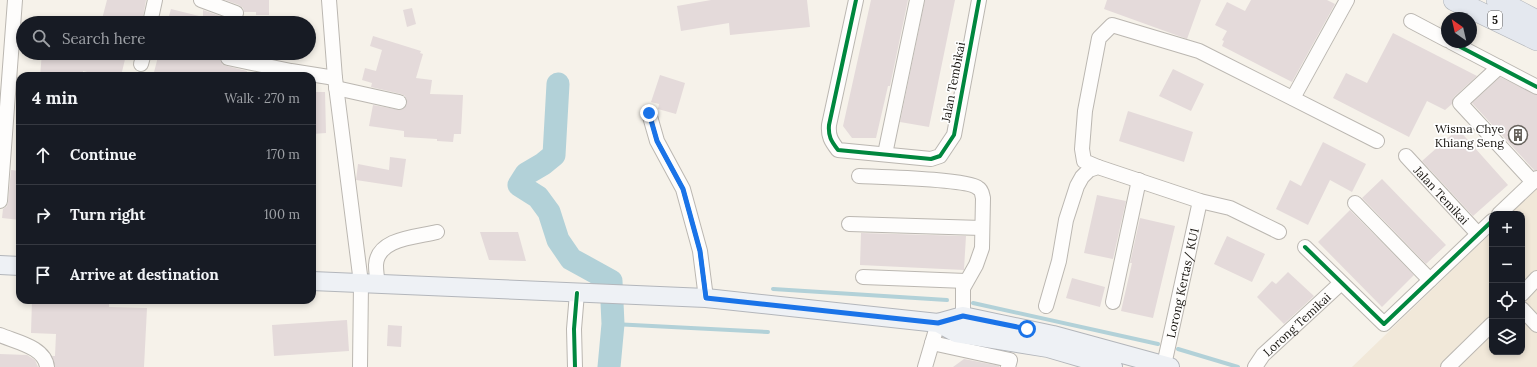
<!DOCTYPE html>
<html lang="en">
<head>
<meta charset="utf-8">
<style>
	body { margin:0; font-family:Lora,serif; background:#20242c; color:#f1f3f6 }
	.controls { position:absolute; right:12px; bottom:12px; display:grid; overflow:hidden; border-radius:8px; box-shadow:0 2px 6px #0003 }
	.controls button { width:36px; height:36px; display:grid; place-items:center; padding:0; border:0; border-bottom:1px solid #363941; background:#171b24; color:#f1f3f6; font:20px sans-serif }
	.compass { position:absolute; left:1441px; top:12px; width:36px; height:36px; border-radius:50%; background:#171b24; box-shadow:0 2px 6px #0003; rotate:326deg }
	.stop { position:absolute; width:12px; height:12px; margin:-9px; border:3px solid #1a73e8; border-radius:50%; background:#fff }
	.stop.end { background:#1a73e8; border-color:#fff; box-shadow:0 1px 4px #0008 }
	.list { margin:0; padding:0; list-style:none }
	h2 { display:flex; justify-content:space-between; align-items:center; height:52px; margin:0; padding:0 16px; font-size:17px }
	h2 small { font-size:13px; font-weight:400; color:#9ea1a6 }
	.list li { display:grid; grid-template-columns:26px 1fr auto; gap:12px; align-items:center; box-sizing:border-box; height:60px; padding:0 16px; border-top:1px solid #363941 }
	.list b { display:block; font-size:15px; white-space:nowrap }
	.list em { font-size:13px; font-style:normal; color:#9ea1a6 }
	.icon { flex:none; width:22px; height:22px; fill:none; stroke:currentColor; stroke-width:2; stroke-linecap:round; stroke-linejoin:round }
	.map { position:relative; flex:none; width:1537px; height:367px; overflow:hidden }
	.search { position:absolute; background:#171b24; box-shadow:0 2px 6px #0003; left:16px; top:16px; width:300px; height:44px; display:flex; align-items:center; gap:10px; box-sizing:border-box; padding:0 14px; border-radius:22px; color:#9ea1a6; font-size:15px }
	.panel { position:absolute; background:#171b24; box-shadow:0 2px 6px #0003; left:16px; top:72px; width:300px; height:232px; border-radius:12px }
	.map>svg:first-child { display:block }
	.built { fill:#f1e8d9 }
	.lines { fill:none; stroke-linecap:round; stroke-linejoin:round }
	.stream { stroke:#b2d1d8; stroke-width:4 }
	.river { stroke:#b2d1d8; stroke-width:23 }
	.building { fill:#e4dada }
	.minor-casing { stroke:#bbb7b1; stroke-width:16 }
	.major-casing { stroke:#b3b6bb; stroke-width:20 }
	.highway-casing { stroke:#b3b6bb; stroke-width:22 }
	.minor { stroke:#fefdfc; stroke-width:14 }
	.major { stroke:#eef1f5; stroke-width:18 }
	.highway { stroke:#e4e8ef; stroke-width:21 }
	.cycleway-casing { stroke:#fff; stroke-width:6 }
	.cycleway { stroke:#00873e; stroke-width:4 }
	.route { stroke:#1a73e8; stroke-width:5 }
	.labels { text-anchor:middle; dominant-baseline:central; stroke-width:3.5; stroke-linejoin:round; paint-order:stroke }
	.shield { fill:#fff; stroke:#5d5b58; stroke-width:1 }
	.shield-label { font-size:11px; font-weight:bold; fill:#181510 }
	.street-label { font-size:12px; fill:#181510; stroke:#fff }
	.poi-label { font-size:12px; fill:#181510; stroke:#fff; text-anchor:end }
</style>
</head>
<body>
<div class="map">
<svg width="1537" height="367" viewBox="0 0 1537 367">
	<rect width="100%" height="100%" fill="#f6f2ea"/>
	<path class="built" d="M1537,188V367H1352L1492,232V352H1522V214H1510Z"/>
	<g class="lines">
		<path class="stream" d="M773,289L947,300
			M973,303L1158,344
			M613,324L768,332
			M1178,349L1238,367"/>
		<path class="river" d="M558,84L554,155L543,164L526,174L519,185L538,197L549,212L558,240L571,259L611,281L613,324L609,367"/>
	</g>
	<path class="building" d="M107,0H146L142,23H101Z
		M225,0H269V15H256V12H244L243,8L239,5Z
		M711,0H807L810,27L730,35L729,23L681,31L677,6Z
		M871,0H908L890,86H888L876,138H852L843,126Z
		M925,0H955L929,127L900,122Z
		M1107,0H1201L1187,39L1104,9Z
		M1251,0H1327L1335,4L1292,82L1222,46L1224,41L1222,40L1227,31L1215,25L1227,2L1245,11Z
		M412,8L416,24L407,27L403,10Z
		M171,9L203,17V10L234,21L233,23H167Z
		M1393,33L1477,76L1454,97L1452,104L1445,110L1427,101L1409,137L1333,98L1346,73L1367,83Z
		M373,36L421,51L420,53L423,54L416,78L432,80L430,94L463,95L461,134H454L453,142L437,141V139L404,137V131L369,126L373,105L401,110L405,107L407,103L405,96L401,94L371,87L372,83L362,80L365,68L376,71L382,50L370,46Z
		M42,53H118L126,55L121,76H104L83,71V76H40Z
		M159,53H221L220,60L223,65L247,71L246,76H153Z
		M1173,69L1204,84L1191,111L1159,96Z
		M660,75L685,83L676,114L658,109L659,104L651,102Z
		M1500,77L1537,95V170H1534L1472,103Z
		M312,92H325L326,133L312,134Z
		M1128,111L1193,132L1184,162L1119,141Z
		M1458,129L1508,185L1473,216L1422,161Z
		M1323,142L1366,164L1352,192L1330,180L1308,225L1276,209L1290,180L1301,186Z
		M390,157L406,159L402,187L356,180L358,164L389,170Z
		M11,170L20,171V220L2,218L3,209L7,206L8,202Z
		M1382,179L1446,245L1426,264L1362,198Z
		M1097,195L1126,201L1113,259L1084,253Z
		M1350,210L1414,275L1382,307L1318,242Z
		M1140,218L1175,226L1153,318L1121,311L1132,263H1130Z
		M480,232H518L526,261L489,260Z
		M861,233L966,236L964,269V270L860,265Z
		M1227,236L1265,254L1252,282L1214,264Z
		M1288,272L1314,296L1284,324L1257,297L1272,281L1276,284Z
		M1072,278L1105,287L1100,307L1066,298Z
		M32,300L109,301V307L147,308L144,367H55L52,356H55L56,334L31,333Z
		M347,320L349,351L274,356L272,325Z
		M388,325L402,326L401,347L387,346Z
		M0,354L27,355L35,360L38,367H0Z
		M964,359L1000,366L999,367H953Z"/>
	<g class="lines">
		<defs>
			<g id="minor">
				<path d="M201,0L236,13"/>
				<path d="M329,0L335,78L361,283L360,367"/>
				<path d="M856,0L829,125C828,136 831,141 838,150L931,159L940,156L954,135L979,0"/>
				<path d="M1411,21L1447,40"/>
				<path d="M150,23L155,0"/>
				<path d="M1451,42L1537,87"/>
				<path d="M228,58L291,71L335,78"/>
				<path d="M141,64L144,53"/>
				<path d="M1499,67L1460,103L1533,182"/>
				<path d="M336,88L399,102"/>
				<path d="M1293,98L1347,0"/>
				<path d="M649,113L657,141L683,189L700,251L706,298"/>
				<path d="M885,154L917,0"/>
				<path id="s1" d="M1406,156L1478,234"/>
				<path d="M1098,167L1084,161L1082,149L1085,111L1099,38L1112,25L1199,51L1377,141"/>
				<path d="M859,176C878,177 968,179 978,188C982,190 982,194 983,198L982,248L976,265L963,288V316"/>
				<path d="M0,201L15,0"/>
				<path d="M1355,203L1430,280"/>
				<path d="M1499,214L1537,178"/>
				<path d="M849,224L982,228"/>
				<path d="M1305,247L1384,324L1492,221"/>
				<path d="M863,277L966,281"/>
				<path d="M378,284C377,278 376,271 376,265C377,238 417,237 437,232"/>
				<path d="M1522,294L1537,278"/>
				<path d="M1113,302L1139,180"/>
				<path d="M1046,306L1059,261L1066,220L1077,186L1082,177L1089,170L1098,167L1200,201L1230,208L1279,232"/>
				<path d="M1522,309L1537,325"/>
				<path d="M0,335C16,342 45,347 47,367"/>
				<path d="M932,343L1010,360L1008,367"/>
				<path id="s2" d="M1164,365L1200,201"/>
				<path d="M575,367L574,329L577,293"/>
				<path d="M925,367L938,323"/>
				<path id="s3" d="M1255,367L1263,355L1341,283"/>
				<path d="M1448,367L1492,324"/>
			</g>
			<path id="major" d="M0,265L20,266
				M312,281L706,298L938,323L963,316L1053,335L1170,367
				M938,323L956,333L1048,348L1113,367"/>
			<path id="highway" d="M1454,0L1537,40
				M1497,0L1537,21"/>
		</defs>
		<use href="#minor" class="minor-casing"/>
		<use href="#major" class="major-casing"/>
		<use href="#highway" class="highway-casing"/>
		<use href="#minor" class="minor"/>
		<use href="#major" class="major"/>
		<use href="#highway" class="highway"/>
		<defs>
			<path id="cycleway" d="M856,0L829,125C828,136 831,141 838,150L931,159L940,156L954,135L979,0
				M1451,42L1537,87
				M649,113L657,141L683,189L700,251L706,298
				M1305,247L1384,324L1492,221
				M575,367L574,329L577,293"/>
		</defs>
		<use href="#cycleway" class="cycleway-casing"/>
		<use href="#cycleway" class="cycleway"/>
	</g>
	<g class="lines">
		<path class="route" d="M649,113L657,141L683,189L700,251L706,298L938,323L963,316L1027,329"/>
	</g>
	<defs>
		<symbol id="building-ring" viewBox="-11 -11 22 22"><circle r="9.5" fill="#fff" stroke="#66625c" stroke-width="1.5"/><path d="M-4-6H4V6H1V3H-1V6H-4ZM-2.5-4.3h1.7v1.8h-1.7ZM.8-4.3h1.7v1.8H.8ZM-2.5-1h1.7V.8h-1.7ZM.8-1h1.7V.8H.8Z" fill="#66625c"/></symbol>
	</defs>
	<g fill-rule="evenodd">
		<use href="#building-ring" x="1507" y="124" width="22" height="22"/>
	</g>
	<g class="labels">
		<rect class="shield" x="1488" y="11" width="14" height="18" rx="3"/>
		<g class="shield-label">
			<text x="1495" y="20">5</text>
		</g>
		<g class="street-label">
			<text transform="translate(953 82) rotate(-79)">Jalan Tembikai</text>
			<text stroke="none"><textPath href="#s1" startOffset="53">Jalan Temikai</textPath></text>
			<text stroke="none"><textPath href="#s2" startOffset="84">Lorong Kertas/ KU1</textPath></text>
			<text stroke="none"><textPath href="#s3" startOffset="60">Lorong Temikai</textPath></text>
		</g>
		<g class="poi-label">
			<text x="1504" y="128">Wisma Chye<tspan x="1504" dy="14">Khiang Seng</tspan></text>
		</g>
	</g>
</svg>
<div class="controls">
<button>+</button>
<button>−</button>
<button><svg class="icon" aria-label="locate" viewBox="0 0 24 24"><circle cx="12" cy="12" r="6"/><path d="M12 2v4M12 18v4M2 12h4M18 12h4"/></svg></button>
<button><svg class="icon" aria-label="layers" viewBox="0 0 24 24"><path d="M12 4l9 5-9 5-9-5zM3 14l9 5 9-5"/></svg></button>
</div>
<svg class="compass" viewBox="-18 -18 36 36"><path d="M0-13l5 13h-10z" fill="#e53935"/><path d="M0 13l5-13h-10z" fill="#9ea1a6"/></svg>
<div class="stop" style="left:1027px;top:329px"></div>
<div class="stop end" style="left:649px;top:113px"></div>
<div class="search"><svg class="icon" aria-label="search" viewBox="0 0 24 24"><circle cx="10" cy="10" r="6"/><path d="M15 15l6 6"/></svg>Search here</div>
<section class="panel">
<h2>4 min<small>Walk · 270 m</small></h2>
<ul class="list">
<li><svg class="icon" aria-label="ahead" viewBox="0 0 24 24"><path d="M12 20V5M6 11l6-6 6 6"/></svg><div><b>Continue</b></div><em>170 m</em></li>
<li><svg class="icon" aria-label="right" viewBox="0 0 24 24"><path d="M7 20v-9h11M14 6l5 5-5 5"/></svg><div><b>Turn right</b></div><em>100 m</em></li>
<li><svg class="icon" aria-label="arrive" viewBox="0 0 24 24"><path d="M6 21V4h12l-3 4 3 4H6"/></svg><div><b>Arrive at destination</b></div></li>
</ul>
</section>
</div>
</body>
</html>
